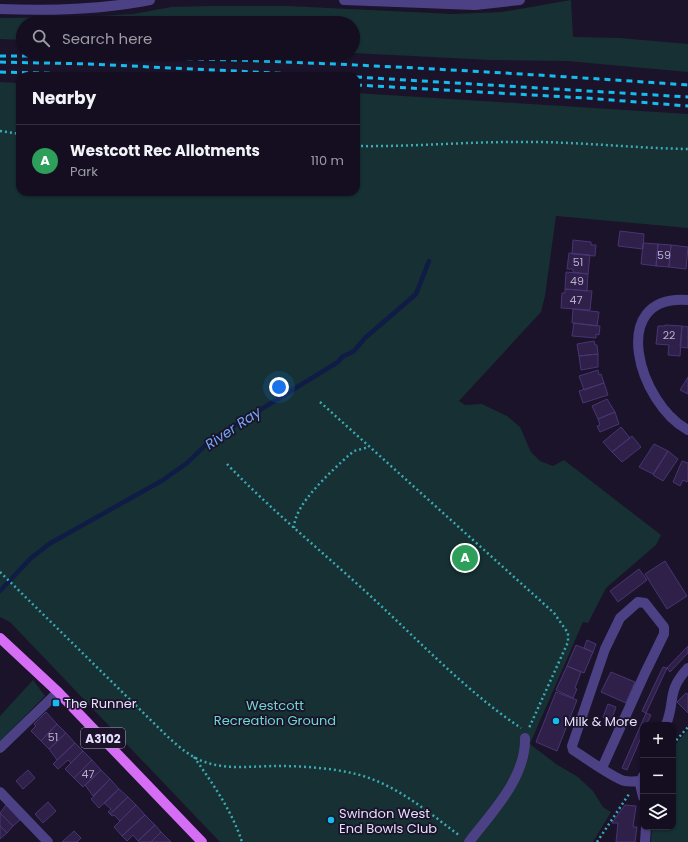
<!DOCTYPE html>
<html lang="en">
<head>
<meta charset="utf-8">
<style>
	body { margin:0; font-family:Poppins,sans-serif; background:#1d1729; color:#f1f3f6 }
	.controls { position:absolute; right:12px; bottom:12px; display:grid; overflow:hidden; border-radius:8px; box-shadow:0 1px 3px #0004 }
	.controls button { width:36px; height:36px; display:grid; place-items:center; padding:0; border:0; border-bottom:1px solid #332e3e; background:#140e20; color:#f1f3f6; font:20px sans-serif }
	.you { position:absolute; left:279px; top:387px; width:14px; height:14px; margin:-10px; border:3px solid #fff; border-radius:50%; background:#1a73e8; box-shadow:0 0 0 6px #1a73e833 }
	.badge { display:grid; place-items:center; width:26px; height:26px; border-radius:50%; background:#17bcef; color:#fff; font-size:13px; font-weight:700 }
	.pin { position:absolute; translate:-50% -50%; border:2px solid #fff; box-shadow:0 1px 4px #0006 }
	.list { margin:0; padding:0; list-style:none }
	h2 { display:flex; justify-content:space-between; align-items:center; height:52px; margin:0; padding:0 16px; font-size:17px }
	h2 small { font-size:13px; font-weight:400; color:#9d9ca5 }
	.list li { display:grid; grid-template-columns:26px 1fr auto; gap:12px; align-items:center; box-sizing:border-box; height:72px; padding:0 16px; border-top:1px solid #332e3e }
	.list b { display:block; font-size:15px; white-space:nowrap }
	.list p { margin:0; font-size:13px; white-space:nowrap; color:#9d9ca5 }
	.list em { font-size:13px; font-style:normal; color:#9d9ca5 }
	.icon { flex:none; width:22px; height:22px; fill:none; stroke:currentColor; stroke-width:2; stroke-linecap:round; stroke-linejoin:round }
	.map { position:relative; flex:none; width:688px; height:842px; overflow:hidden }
	.search { position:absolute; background:#140e20; box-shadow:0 1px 3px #0004; left:16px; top:16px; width:344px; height:44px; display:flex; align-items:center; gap:10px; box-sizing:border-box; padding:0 14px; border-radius:22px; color:#9d9ca5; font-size:15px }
	.panel { position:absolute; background:#140e20; box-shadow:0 1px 3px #0004; left:16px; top:72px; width:344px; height:124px; border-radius:12px }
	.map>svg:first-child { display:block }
	.green { fill:#163033 }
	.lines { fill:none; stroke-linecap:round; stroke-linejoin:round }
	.stream { stroke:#0f1c46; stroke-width:4.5 }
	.building { fill:#2e2049; stroke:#493474 }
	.path { stroke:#3aabb5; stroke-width:2.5; stroke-dasharray:2 3; stroke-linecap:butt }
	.minor { stroke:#4d4185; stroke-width:10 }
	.major { stroke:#d56df5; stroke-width:10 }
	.rail { stroke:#17bcef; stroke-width:3; stroke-dasharray:6 5; stroke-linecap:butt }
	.poi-dot { fill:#17bcef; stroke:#1a132a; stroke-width:1.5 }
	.labels { text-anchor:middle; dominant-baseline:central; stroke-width:3.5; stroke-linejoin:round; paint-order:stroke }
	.number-label { font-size:11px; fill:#b8aed0 }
	.shield { fill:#1a132a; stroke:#a9a1be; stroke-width:1 }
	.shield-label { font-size:12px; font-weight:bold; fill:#e6defd }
	.poi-label { font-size:13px; fill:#e6defd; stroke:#1a132a; text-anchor:start }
	.park-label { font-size:13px; fill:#6dd9cd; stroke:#1a132a }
	.water-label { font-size:14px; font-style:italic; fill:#73a7f5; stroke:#1a132a }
</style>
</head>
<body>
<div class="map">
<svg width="688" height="842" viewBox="0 0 688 842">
	<rect width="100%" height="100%" fill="#1a132a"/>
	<path class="green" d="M571,0L573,37L620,38L688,44V72L567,61L491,60L353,53V23H23V40L0,39V18L81,17L133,14L171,7L208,6H288L452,14L502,12Z
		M0,82L20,83V192H356V93L688,114V228L556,216L545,296L541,312L459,401L465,405L482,404L507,416L520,427L531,452L540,461L553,466L564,460L661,535L656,545L606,588L588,623L583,622L530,744L556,764L578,777L593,791L603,807L611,812L593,842H220L10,622L0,617Z
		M33,680L45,696L0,741V716Z
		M688,730V842H651L652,827H673V747Z"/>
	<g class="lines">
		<path class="stream" d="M0,591L30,559L49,544L163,480L187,463L211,440L338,362L342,357L354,351L365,338L416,294L429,261"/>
	</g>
	<path class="building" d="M620,231L644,234L643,249L618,246Z
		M573,240L591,242V245H596L595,256L572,254Z
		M643,243L658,244L656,266L641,264Z
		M658,244L671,245L669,267L656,266Z
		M671,245L688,247L686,269L669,267Z
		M569,253L590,255L588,274L573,272V269H567Z
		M566,272L588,274L587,291L565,289Z
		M565,289L592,291L590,310L561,308L562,293H565Z
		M573,309L599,312L597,326L572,323Z
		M574,323L600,326L599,335L596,334V338L572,336Z
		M665,325L682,326L680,356L668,355L669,345L656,344L658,326H665Z
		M682,326L688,327V348L680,347Z
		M594,341L595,345H597L598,354L579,356L577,344Z
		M598,354V367L581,370L579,356Z
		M598,370L599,375L601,374L604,383L584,390L579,376Z
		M688,377V394L680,390Z
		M604,383L608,395L583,403L579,391Z
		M607,399L615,412L598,419L592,406Z
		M615,412L619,424L600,432L597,426L600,425L598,419Z
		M621,427L630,438L612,452L603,442Z
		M632,436L641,447L622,462L612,452Z
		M654,444L668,451L653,474L639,467Z
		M668,451L678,459L663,481L653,475Z
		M682,461L688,463V480L687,482L683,480L680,486L673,482Z
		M665,561L687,596L667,609L645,574Z
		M639,569L647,580L618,602L610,591Z
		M587,640L596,644L593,652L584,648Z
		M576,645L593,652L584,673L567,666Z
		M688,646V653L670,672L667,668Z
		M567,666L581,672L575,688L577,689L573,698L556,690Z
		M663,667L667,668L646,713L642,711Z
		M611,672L635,682L626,703L601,692Z
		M556,692L577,700L557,751L536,742Z
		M686,693L688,694V713L677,702Z
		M608,704L616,707L611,721L603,717Z
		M46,712L57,724L41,741L31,731L36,726L34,724Z
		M646,713L651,715L646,725H643V733L627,770L622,768Z
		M57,724L66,733L49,749L41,741Z
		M66,733L75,743L57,760L49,749Z
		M75,743L83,751L71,763L68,760L58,769L53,764Z
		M83,751L92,760L74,778L65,769Z
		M92,760L101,770L83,787L74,778Z
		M28,770L35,778L23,789L16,781Z
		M101,770L110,779L93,796L85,785Z
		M110,779L119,789L99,808L91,799Z
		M119,789L128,797L110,814L108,812L111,809L104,803Z
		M128,797L136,805L120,821L114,815L112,816L110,814Z
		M48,802L56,811L43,823L35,814Z
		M6,805L20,820L13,826L0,813Z
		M136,805L145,815L122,836L114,827Z
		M625,805L636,806L633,827H637L635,842H616L618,823H612Z
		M0,813L13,826L7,833L0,826Z
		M145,815L155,825L138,841L133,835L127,841L122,836Z
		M155,825L161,832L151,842H140L138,841Z
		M0,826L7,833L0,839Z
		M74,831L81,838L77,842H62Z
		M161,832L171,842H151Z"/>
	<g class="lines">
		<path class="path" d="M0,131L20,134
			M356,146C409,147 462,142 514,142C573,141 630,148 688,149
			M320,402L554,613L568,633V642L529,728
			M227,464C275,514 329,557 379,604C424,646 470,694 521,728
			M294,528C294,504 332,471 349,455L354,451L369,447
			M0,572L167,736C178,746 190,757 205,762C227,770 254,766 277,766C303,766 331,768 356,774C396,784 428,812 460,836
			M673,744L688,727
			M194,757C213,784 232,811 242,842
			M597,842L629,794"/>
		<path class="minor" d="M344,0L475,5L520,0
			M0,9C51,11 100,10 150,0
			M688,300C606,294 639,404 688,430
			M666,725C676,699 666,692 688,668
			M0,748L58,692
			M602,768L645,673L664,634V627L645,603L638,602L620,618L605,649L572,746L573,750C583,756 616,780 625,781C630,782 636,781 641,781
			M643,776L640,784L643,797
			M0,792L48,842
			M469,842C492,812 526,778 525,738
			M645,842L646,827"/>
		<path class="major" d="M0,638L58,692L202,842"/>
		<path class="rail" d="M0,56C230,56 459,69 688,85
			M0,62L89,64L338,76
			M0,72L160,76
			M356,77L688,97
			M356,85L586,98L688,106"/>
	</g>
	<g class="poi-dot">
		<rect x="52" y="699" width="8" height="8" rx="2"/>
		<circle cx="556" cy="721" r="4"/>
		<circle cx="331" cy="820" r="4"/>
	</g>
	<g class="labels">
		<g class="number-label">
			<text x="664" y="255">59</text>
			<text x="578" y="262">51</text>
			<text x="577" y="281">49</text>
			<text x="576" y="300">47</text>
			<text x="669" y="335">22</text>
			<text x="53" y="737">51</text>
			<text x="88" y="774">47</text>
		</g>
		<rect class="shield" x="81" y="728" width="44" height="20" rx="3"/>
		<g class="shield-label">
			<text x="103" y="738">A3102</text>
		</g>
		<g class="poi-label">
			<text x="64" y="703">The Runner</text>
			<text x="564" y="721">Milk &amp; More</text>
			<text x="339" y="813">Swindon West<tspan x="339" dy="15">End Bowls Club</tspan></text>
		</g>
		<g class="park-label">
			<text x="275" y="705">Westcott<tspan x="275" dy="15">Recreation Ground</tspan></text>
		</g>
		<g class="water-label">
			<text transform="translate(233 428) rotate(-34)">River Ray</text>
		</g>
	</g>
</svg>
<div class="controls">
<button>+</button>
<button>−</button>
<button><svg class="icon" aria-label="layers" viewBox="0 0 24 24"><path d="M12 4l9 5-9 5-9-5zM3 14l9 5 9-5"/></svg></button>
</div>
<div class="you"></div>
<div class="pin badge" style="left:465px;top:558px;background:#2e9e5b">A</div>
<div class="search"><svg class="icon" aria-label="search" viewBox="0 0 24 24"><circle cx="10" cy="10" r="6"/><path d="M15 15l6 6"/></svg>Search here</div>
<section class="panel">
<h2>Nearby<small></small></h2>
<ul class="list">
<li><span class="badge" style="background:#2e9e5b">A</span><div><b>Westcott Rec Allotments</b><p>Park</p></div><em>110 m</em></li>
</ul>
</section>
</div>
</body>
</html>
